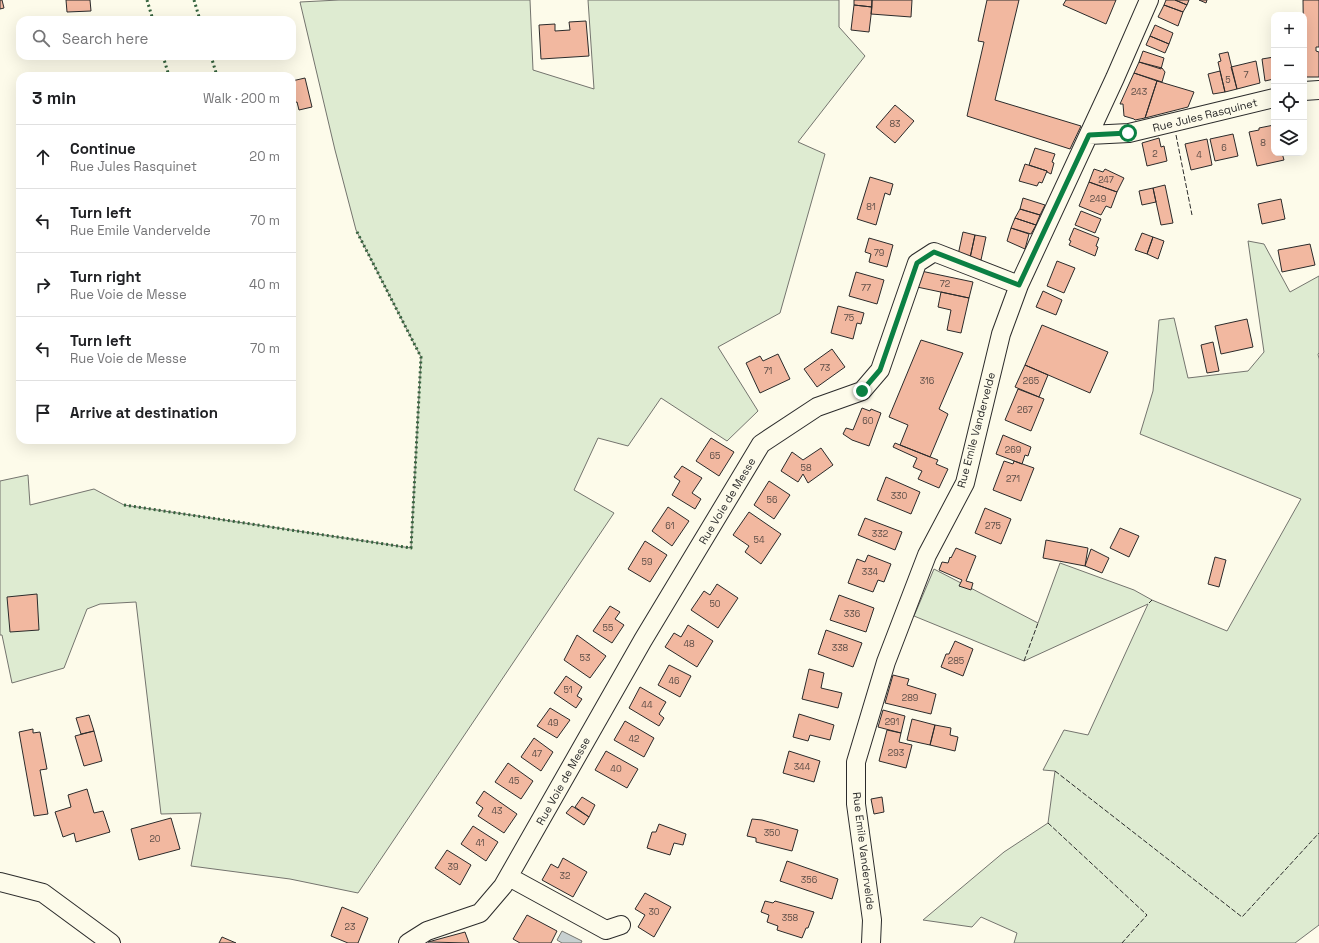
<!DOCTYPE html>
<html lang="en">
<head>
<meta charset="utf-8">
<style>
	body { margin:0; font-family:"Space Grotesk",sans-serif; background:#f6f6f6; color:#202124 }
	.controls { position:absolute; right:12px; top:12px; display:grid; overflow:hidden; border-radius:8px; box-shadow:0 4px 16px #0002 }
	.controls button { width:36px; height:36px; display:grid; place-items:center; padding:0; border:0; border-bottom:1px solid #e0e0e0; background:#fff; color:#202124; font:20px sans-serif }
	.stop { position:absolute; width:12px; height:12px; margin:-9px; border:3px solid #0b8043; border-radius:50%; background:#fff }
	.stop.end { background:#0b8043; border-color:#fff; box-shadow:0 1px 4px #0008 }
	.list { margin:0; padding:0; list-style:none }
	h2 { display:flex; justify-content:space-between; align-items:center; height:52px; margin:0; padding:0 16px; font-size:17px }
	h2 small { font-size:13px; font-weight:400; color:#757577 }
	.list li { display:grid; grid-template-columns:26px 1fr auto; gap:12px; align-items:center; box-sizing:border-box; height:64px; padding:0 16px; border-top:1px solid #e0e0e0 }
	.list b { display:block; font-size:15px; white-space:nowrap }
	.list p { margin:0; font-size:13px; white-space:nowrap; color:#757577 }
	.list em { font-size:13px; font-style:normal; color:#757577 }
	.icon { flex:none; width:22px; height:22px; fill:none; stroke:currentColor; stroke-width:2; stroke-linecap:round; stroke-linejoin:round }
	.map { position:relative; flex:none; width:1319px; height:943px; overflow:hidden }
	.search { position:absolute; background:#fff; box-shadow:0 4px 16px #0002; left:16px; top:16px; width:280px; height:44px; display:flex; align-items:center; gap:10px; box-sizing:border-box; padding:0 14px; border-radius:12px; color:#757577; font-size:15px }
	.panel { position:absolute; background:#fff; box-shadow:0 4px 16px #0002; left:16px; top:72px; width:280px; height:372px; border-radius:12px }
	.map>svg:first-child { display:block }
	.green { fill:#deebd1; stroke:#74746e }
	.water { fill:#c7d0d0; stroke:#74746e }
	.building { fill:#f2b8a0; stroke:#2b2b2b }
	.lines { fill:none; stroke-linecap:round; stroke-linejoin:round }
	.minor-casing { stroke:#2b2b2b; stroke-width:20 }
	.minor { stroke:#fdfbea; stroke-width:18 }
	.hedge { stroke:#34623c; stroke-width:3; stroke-dasharray:2 3; stroke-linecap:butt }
	.fence { stroke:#2b2b2b; stroke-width:1; stroke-dasharray:5 2; stroke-linecap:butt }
	.route { stroke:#0b8043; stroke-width:5 }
	.labels { text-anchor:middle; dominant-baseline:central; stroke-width:3; stroke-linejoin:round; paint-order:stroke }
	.number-label { font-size:9px; fill:#5d4e48 }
	.street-label { font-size:11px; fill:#2b2b2b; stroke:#fdfbea }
</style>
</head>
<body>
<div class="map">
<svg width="1319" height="943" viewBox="0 0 1319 943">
	<rect width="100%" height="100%" fill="#fdfbea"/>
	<path class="green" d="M339,0H530L533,70L594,89L588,0H839V27L865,56L798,142L825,154L780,313L718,347L758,411L727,441L661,398L628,446L598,438L574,490L614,513L358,893L290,879L191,866L201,813L161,814L136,602L100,604L87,609L64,668L12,683L2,635H0V481L28,475L30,505L94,489L124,505L411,548L421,357L356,230L335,150L300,2Z
		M1248,241L1264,244L1290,292L1319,276V353L1318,354L1319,359V925L1295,943H1014L1017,933L981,917L972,927L923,920L1004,852L1048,823L1055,771L1043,770L1064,730L1088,735L1148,604L1024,661L914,616L934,569L1038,623L1060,563L1134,590L1152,600L1227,631L1301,499L1140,434L1153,391L1159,320L1174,318L1188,378L1248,371L1264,352Z"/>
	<path class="water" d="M562,931L582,941L581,943H562L557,940Z"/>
	<path class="building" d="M0,0H2L4,8L0,9Z
		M66,0H90L91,11L67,12Z
		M854,0H872V7L854,5Z
		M872,0H912L911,17L871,14Z
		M987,0H1019L995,100L1081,126L1070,149L967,116L984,42L978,41Z
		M1066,0H1116L1106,24L1063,5Z
		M1166,0H1175L1187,5L1183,12L1164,5Z
		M1175,0H1189L1187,5Z
		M1199,0H1207L1206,3Z
		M1303,0H1319V47H1316V51L1319,52V77H1304Z
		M854,5L872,7L869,32L851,30Z
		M1164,5L1183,12L1178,26L1158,17Z
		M586,21L589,56L541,59L539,25L555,24V31L570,30L569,22Z
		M1155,25L1173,33L1169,44L1150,36Z
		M1150,36L1169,44L1165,53L1146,45Z
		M1143,51L1164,58L1161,69L1139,62Z
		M1228,52L1237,89L1225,92L1218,62L1221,61L1219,54Z
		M1274,57V79L1265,81L1262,59Z
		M1256,61L1260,83L1237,89L1231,67Z
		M1139,62L1162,68L1165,72L1162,82L1134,73Z
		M1220,71L1225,92L1213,94L1208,74Z
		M1134,73L1157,81L1145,118L1135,120L1134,119L1124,116L1123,104H1120Z
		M305,78L312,107L299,110L297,102L292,103V81Z
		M1157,81L1194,92L1188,107L1145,118Z
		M895,105L914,121L895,143L876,127Z
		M1274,125V153H1282L1284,160L1257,166L1249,132L1259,130V128Z
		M1233,134L1238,156L1215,161L1210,139Z
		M1159,138L1161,147L1164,146L1167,161L1147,166L1142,143Z
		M1207,139L1212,165L1191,170L1185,144Z
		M1035,148L1055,154L1052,162L1054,163L1051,174L1047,172V171L1029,165Z
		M1025,164L1047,171L1042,183L1039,182L1037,186L1019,181Z
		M1094,169L1103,172L1105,169L1124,178L1117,192L1089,182Z
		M870,177L893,184L890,195L885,193L876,225L857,219Z
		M1089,182L1117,192L1111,208L1106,206L1101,215L1079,206Z
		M1165,185L1173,223L1161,225L1153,188Z
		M1153,188L1156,202L1142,205L1139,191Z
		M1023,198L1045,205L1040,215L1020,209Z
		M1281,199L1285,219L1262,224L1258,204Z
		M1020,209L1040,215L1036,225L1015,218Z
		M1081,211L1101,219L1095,233L1075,225Z
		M1015,218L1036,225L1031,234L1011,228Z
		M1011,228L1029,234L1025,249L1007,241Z
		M1074,228L1099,238L1096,246L1098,247L1095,256L1069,245L1071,241L1069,240Z
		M963,232L975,235L970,258L958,255Z
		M1142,233L1153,237L1147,254L1135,250Z
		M975,235L986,237L981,260L970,258Z
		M1153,237L1164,241L1158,259L1147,254Z
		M869,238L893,245L887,267L869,262L871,254L865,252Z
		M1310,244L1315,265L1282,272L1278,250Z
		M1057,261L1075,268L1064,293L1047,286Z
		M921,271L973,282L969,298L917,287Z
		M856,272L884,280L877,304L849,296Z
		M1043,291L1062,300L1056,315L1036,307Z
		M941,292L969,298L961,333L947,330L951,310L938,307Z
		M838,306L864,313L861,324L857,323L853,339L831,333Z
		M1247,319L1253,347L1221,354L1215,326Z
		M1042,325L1108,352L1090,393L1025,365Z
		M921,340L963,353L939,409L948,414L930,457L900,445L908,425L889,417Z
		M1213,342L1219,371L1207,373L1201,345Z
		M832,349L845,367L817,387L804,369Z
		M778,354L790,379L760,393L746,363L760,356L763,361Z
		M1025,365L1048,375L1039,397L1015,387Z
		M1018,389L1044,399L1031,431L1005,420Z
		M862,408L870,411L871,409L881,413L869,446L852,440L843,434L846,428L853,430Z
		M1003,435L1031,447L1028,456L1025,455L1022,464L996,454Z
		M711,438L734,452L719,476L696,461Z
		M895,443L938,460L936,464L948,469L939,488L918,479L922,471L913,467L917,458L893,447Z
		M821,448L833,465L808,483L803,474L798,482L781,471L792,452L803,460Z
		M1004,461L1013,464L1014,461L1034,468L1021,501L993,490Z
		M682,466L702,478L692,493L701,499L695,509L672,495L680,481L674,477Z
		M886,477L920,492L911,514L877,500Z
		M769,481L790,495L774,519L754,505Z
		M668,507L689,521L672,546L652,531Z
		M985,508L1011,519L1001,544L975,533Z
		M749,512L781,534L761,564L745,552L749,546L733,535Z
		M865,518L902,532L895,550L858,535Z
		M1120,528L1139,536L1129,557L1110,548Z
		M1046,540L1088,548L1085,566L1043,558Z
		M645,541L667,555L650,582L628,569Z
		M956,548L976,556L966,581L973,583L971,590L959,586L962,580L939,570L942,562L948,563L950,557L951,558Z
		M1091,549L1109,558L1102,573L1085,566Z
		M868,555L891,564L884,582L878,580L873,592L848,583L857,559L865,562Z
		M1215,557L1226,560L1219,587L1208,584Z
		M717,584L738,598L718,628L691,610L704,591L710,595Z
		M37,594L39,630L10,632L7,597Z
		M839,595L874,608L866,632L830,620Z
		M610,606L620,612L615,619L624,625L612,643L593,631Z
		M688,625L713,641L697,667L665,647L674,633L681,637Z
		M826,630L862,643L853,667L818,654Z
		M577,635L606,656L590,678L564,660Z
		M955,641L973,649L963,676L941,667L946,654H949Z
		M669,665L691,676L680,697L658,685Z
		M809,669L824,673L821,688L842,693L838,708L802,699Z
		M893,675L909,679L907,685L936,694L931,714L885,703Z
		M566,676L582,687L577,696L582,699L576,708L554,693Z
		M640,687L666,702L659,714L664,718L659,726L629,708Z
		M550,708L570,720L557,738L537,726Z
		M883,710L905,716L901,733L878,727Z
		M799,714L834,725L830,740L810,735L808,741L793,737Z
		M89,715L94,731L81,734L76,718Z
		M912,719L935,725L930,745L907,740Z
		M625,721L654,738L644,757L614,740Z
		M935,725L951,728L950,735L958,737L955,751L930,745Z
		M33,729V733L40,732L47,769L40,770L48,814L34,816L19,732Z
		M887,730L901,733L899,742L912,745L906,768L879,761Z
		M94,731L102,761L84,766L75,736Z
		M534,738L553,752L541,771L521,757Z
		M606,751L638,769L627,788L595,770Z
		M789,751L820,761L814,782L783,773Z
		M508,763L533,781L521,799L495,782Z
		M87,789L94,813L103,811L110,832L76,842L74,833L63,837L55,812L71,807L68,795Z
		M484,791L517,814L504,833L478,816L483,808L476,803Z
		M582,797L595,805L589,817L575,807Z
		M882,797L884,812L874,814L871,799Z
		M572,806L589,817L584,825L566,813Z
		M171,818L180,849L139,860L131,829Z
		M752,819L762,820L798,830L792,851L756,842V838L747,836Z
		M659,824L686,834L683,845L674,843L670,855L647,848L652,832H656Z
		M473,826L498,842L486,861L461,844Z
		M447,850L471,865L460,885L435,868Z
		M563,858L587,872L573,897L542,880L551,864L558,868Z
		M787,861L838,879L832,899L780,881Z
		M645,893L671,907L654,937L638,927L645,915L635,909Z
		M765,901L773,903L775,901L814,912L808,928H806L802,938L777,930L778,926L767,922L769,915L761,912Z
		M342,907L368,918L358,943H348L331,936Z
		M527,915L557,931L551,943H520L513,939Z
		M465,932L469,943L428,942Z
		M222,937L236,943H219Z"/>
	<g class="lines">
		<defs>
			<path id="minor" d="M1304,91L1319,90
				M1089,135L1129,133L1274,98
				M509,877L606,930L621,925
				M0,882L43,893L111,943
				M408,943L427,931L480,913L503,886L643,640L761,444L817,407L862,391L880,370L917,263L934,252L1019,285
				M871,943L872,920L856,804V762L886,662L927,555L965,483L1001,334L1019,285L1115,78L1149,0"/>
		</defs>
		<use href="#minor" class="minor-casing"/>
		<use href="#minor" class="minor"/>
		<path class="hedge" d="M147,0L153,20
			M194,0L200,20
			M163,56L169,76
			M211,56L217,76
			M124,505L411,548L421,357L356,230"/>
		<path class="fence" d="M1176,135L1192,215
			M1149,603L1152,600
			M1024,661L1038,623
			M1055,771L1242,917L1319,833
			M1048,823L1147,915L1122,943"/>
	</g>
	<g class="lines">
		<path class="route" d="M862,391L880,370L917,263L934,252L1019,285L1089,135L1128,133"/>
	</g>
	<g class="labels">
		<g class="number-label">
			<text x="1246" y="75">7</text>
			<text x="1228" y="80">5</text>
			<text x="1139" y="92">243</text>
			<text x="895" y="124">83</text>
			<text x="1263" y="143">8</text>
			<text x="1224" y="148">6</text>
			<text x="1155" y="154">2</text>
			<text x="1199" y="155">4</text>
			<text x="1106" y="180">247</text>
			<text x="1098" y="199">249</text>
			<text x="871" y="207">81</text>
			<text x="879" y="253">79</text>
			<text x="945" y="284">72</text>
			<text x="866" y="288">77</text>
			<text x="849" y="318">75</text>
			<text x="825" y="368">73</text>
			<text x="768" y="371">71</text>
			<text x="927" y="381">316</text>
			<text x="1031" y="381">265</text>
			<text x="1025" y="410">267</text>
			<text x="868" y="421">60</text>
			<text x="1013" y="450">269</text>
			<text x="715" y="456">65</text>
			<text x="806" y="468">58</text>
			<text x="1013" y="479">271</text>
			<text x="899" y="496">330</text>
			<text x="772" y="500">56</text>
			<text x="670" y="526">61</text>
			<text x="993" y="526">275</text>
			<text x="880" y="534">332</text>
			<text x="759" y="540">54</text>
			<text x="647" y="562">59</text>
			<text x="870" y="572">334</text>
			<text x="715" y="604">50</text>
			<text x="852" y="614">336</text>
			<text x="608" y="628">55</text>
			<text x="689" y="644">48</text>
			<text x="840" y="648">338</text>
			<text x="585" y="658">53</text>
			<text x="956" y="661">285</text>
			<text x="674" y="681">46</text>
			<text x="568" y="690">51</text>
			<text x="910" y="698">289</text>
			<text x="647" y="705">44</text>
			<text x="892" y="722">291</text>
			<text x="553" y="723">49</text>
			<text x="634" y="739">42</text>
			<text x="896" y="753">293</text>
			<text x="537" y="754">47</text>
			<text x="802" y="767">344</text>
			<text x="616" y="769">40</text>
			<text x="514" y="781">45</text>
			<text x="497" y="811">43</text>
			<text x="772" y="833">350</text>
			<text x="155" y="839">20</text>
			<text x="480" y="843">41</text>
			<text x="453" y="867">39</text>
			<text x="565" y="876">32</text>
			<text x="809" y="880">356</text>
			<text x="654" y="912">30</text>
			<text x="790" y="918">358</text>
			<text x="350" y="927">23</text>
		</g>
		<g class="street-label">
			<text transform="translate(1205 115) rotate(-14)">Rue Jules Rasquinet</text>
			<text transform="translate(976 430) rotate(-75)">Rue Emile Vandervelde</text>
			<text transform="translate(727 501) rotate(-59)">Rue Voie de Messe</text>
			<text transform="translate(563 781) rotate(-61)">Rue Voie de Messe</text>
			<text transform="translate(864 851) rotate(83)">Rue Emile Vandervelde</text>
		</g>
	</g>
</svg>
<div class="controls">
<button>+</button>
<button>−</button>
<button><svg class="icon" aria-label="locate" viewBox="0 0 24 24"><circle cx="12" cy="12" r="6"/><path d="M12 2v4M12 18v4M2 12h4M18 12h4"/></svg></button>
<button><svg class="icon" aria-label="layers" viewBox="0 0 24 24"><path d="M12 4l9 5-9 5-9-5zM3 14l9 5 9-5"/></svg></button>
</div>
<div class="stop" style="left:1128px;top:133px"></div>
<div class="stop end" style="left:862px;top:391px"></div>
<div class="search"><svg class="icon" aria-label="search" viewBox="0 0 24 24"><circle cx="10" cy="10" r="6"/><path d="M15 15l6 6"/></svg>Search here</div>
<section class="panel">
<h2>3 min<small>Walk · 200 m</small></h2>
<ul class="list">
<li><svg class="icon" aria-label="ahead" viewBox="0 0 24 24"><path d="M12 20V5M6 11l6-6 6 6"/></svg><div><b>Continue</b><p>Rue Jules Rasquinet</p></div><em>20 m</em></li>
<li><svg class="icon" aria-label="left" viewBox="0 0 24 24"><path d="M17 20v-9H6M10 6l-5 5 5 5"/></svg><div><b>Turn left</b><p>Rue Emile Vandervelde</p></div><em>70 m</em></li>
<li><svg class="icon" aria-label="right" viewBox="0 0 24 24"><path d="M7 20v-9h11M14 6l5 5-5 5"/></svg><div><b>Turn right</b><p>Rue Voie de Messe</p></div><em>40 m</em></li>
<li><svg class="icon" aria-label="left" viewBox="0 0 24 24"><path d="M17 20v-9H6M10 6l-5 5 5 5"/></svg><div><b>Turn left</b><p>Rue Voie de Messe</p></div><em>70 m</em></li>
<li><svg class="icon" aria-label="arrive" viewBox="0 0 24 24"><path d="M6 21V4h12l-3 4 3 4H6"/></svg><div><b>Arrive at destination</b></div></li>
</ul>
</section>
</div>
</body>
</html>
